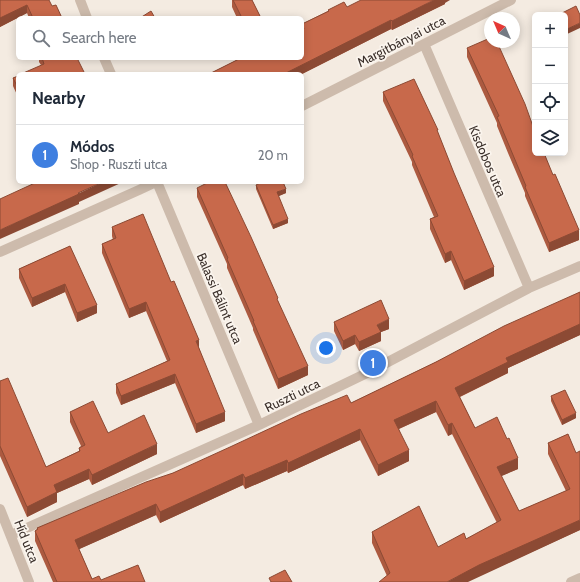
<!DOCTYPE html>
<html lang="en">
<head>
<meta charset="utf-8">
<style>
	body { margin:0; font-family:Cabin,sans-serif; background:#f6f6f7; color:#1f2937 }
	.controls { position:absolute; right:12px; top:12px; display:grid; overflow:hidden; border-radius:6px; box-shadow:0 2px 10px #0003 }
	.controls button { width:36px; height:36px; display:grid; place-items:center; padding:0; border:0; border-bottom:1px solid #e0e1e3; background:#fff; color:#1f2937; font:20px sans-serif }
	.compass { position:absolute; left:484px; top:12px; width:36px; height:36px; border-radius:50%; background:#fff; box-shadow:0 2px 10px #0003; rotate:316deg }
	.you { position:absolute; left:326px; top:348px; width:14px; height:14px; margin:-10px; border:3px solid #fff; border-radius:50%; background:#1a73e8; box-shadow:0 0 0 6px #1a73e833 }
	.badge { display:grid; place-items:center; width:26px; height:26px; border-radius:50%; background:#d93025; color:#fff; font-size:13px; font-weight:700 }
	.pin { position:absolute; translate:-50% -50%; border:2px solid #fff; box-shadow:0 1px 4px #0006 }
	.list { margin:0; padding:0; list-style:none }
	h2 { display:flex; justify-content:space-between; align-items:center; height:52px; margin:0; padding:0 16px; font-size:17px }
	h2 small { font-size:13px; font-weight:400; color:#747a83 }
	.list li { display:grid; grid-template-columns:26px 1fr auto; gap:12px; align-items:center; box-sizing:border-box; height:60px; padding:0 16px; border-top:1px solid #e0e1e3 }
	.list b { display:block; font-size:15px; white-space:nowrap }
	.list p { margin:0; font-size:13px; white-space:nowrap; color:#747a83 }
	.list em { font-size:13px; font-style:normal; color:#747a83 }
	.icon { flex:none; width:22px; height:22px; fill:none; stroke:currentColor; stroke-width:2; stroke-linecap:round; stroke-linejoin:round }
	.map { position:relative; flex:none; width:580px; height:582px; overflow:hidden }
	.search { position:absolute; background:#fff; box-shadow:0 2px 10px #0003; left:16px; top:16px; width:288px; height:44px; display:flex; align-items:center; gap:10px; box-sizing:border-box; padding:0 14px; border-radius:6px; color:#747a83; font-size:15px }
	.panel { position:absolute; background:#fff; box-shadow:0 2px 10px #0003; left:16px; top:72px; width:288px; height:112px; border-radius:6px }
	.map>svg:first-child { display:block }
	.lines { fill:none; stroke-linecap:round; stroke-linejoin:round }
	.minor { stroke:#cdbbac; stroke-width:10 }
	.wall { fill:#ac5a40 }
	.shaded-wall { fill:#8c4a34 }
	.building { fill:#c8694b; stroke:#8c4a34 }
	.labels { text-anchor:middle; dominant-baseline:central; stroke-width:3.5; stroke-linejoin:round; paint-order:stroke }
	.street-label { font-size:13px; fill:#3b302b; stroke:#fbf5ee }
</style>
</head>
<body>
<div class="map">
<svg width="580" height="582" viewBox="0 0 580 582">
	<rect width="100%" height="100%" fill="#f4ebe1"/>
	<g class="lines">
		<path class="minor" d="M80,0L87,18
			M424,44L529,288
			M104,58L111,74
			M302,106L511,0
			M157,182L259,425
			M0,252L139,190L156,182
			M0,509L29,582
			M11,535L259,425L367,373L529,288L580,266
			M571,582L580,578"/>
	</g>
	<path class="wall" d="M0,0L52,6L62,18H29L27,13L0,27Z
		M232,0H252L261,18H237L232,7Z
		M445,3V4L392,30L391,29L302,74H209L237,60V58H302V24L328,11V10L347,7Z
		M467,48L535,132L579,240L549,252L525,196V193L508,153L497,126V123L467,57Z
		M39,58H77L41,65L39,62Z
		M18,76V97L13,86V78Z
		M383,92L438,133L494,276L464,290L451,260L445,263L430,229V219L434,217L412,165V162L383,101Z
		M256,185L286,193L278,196L288,223L273,229L256,189Z
		M197,188L278,301L308,375L278,389L253,330V328L227,268V264L197,197Z
		M112,227L199,348L225,421L196,433L175,383L121,405L116,393V384L167,361L146,311L129,318L102,253V244L113,240L112,236Z
		M70,246L97,313L77,322L65,292L32,307L19,278V269Z
		M580,292V335L508,368V373L460,397L475,428L518,469L501,476L519,511L566,491L548,454V443L568,434L580,530L479,576H387L372,543V532L438,547L466,539L497,523L452,434L448,436L436,412L399,429L409,461L378,476L360,440L288,473L287,471L245,489L243,485L160,523L156,515L79,549L92,579L101,580L145,582H53L35,541V531L37,529V528L173,473L351,403Z
		M334,322L389,329L381,332V341L359,351L355,344L343,350L334,331Z
		M0,381L46,467L79,451V448L81,446L70,422V412L108,433L157,454L92,485L89,479L57,493V502L27,517L0,456Z
		M551,396L576,418L562,425L551,401Z"/>
	<path class="shaded-wall" d="M434,0H450L445,3V4L392,30V21Z
		M27,5V13L0,27V18Z
		M391,20V29L302,74H284Z
		M580,23V28L565,35V30Z
		M103,182H123L79,202V204L0,239V230Z
		M286,189V193L277,197V192Z
		M288,219V223L273,229V225Z
		M579,230V240L549,252V243Z
		M451,251V260L445,263V254Z
		M494,267V276L464,290V281Z
		M65,284V292L32,307V298Z
		M146,302V311L129,318V309Z
		M97,305V313L77,322V313Z
		M389,319V329L381,332V341L359,351V342L377,325Z
		M580,324V335L508,368V373L455,399V388L506,358Z
		M355,335V344L343,350V341Z
		M199,340V349L196,341Z
		M308,366V375L278,389V379Z
		M175,374V383L121,405V396Z
		M436,401V412L394,431V420Z
		M225,412V421L196,433V424Z
		M576,413V418L562,425V420Z
		M452,423V434L448,436V425Z
		M360,429V440L288,473V463Z
		M157,444V454L92,485V475Z
		M409,450V461L378,476V465Z
		M518,458V469L497,478V467Z
		M287,460V471L245,489V478Z
		M89,469V479L57,493V502L27,517V507L54,485Z
		M243,474V485L160,523V512Z
		M156,504V515L75,551V540Z
		M580,520V530L468,582H447L479,565Z"/>
	<path class="building" d="M0,0H49L52,6L56,5L62,18H33L27,5L0,18Z
		M233,0H252L261,18H242Z
		M361,0H434L392,21L391,20L284,74H209L239,59L238,58H302V30L304,29L302,25V24L329,11L328,10L344,2L347,7Z
		M576,6L580,15V23L565,30V15H558Z
		M151,11L155,18H140Z
		M490,38V42H497L525,104L535,132V153H544L553,175L555,174L579,230L549,243L525,187L526,186L508,143L497,117L499,116L467,48Z
		M42,58H77L85,74H21L44,64Z
		M18,76V88L13,78Z
		M414,79L438,130H437L454,173L494,267L464,281L451,251L445,254L430,219L438,216L412,156L413,155L383,92Z
		M37,182H103L78,193L79,194L0,230V199Z
		M209,182H225L251,237L278,298L277,299L308,366L278,379L253,321H254L227,259L228,258L197,188Z
		M262,182H283L286,189L277,192L288,219L273,225L256,185Z
		M143,214L171,282L174,281L199,340L196,341L225,412L196,424L175,374L121,396L116,384L170,360L146,302L129,309L102,244L116,238L112,227Z
		M70,246L97,305L77,313L65,284L32,298L19,269Z
		M580,292V324L506,358L508,362L455,388L475,428L497,417L507,439L509,438L518,458L497,467L519,511L570,489L548,443L568,434L576,453L580,451V520L479,565L447,582H379L390,573L372,532L419,506L438,547L464,533L466,539L501,520L452,423L448,425L436,401L394,420L409,450L378,465L360,429L288,463L287,460L245,478L243,474L160,512L156,504L75,540L92,579L99,576L101,580L138,565L145,582H57L35,531L38,529L37,528L146,482L173,473L230,447L301,414L347,395L351,403L436,362L504,326Z
		M381,300L389,319L377,325L381,332L359,342L355,335L343,341L334,322Z
		M8,378L46,467L80,451L79,448L85,445L70,412L93,401L108,433L144,415L157,444L92,475L89,469L54,485L57,492L27,507L0,446V381Z
		M565,390L576,413L562,420L551,396Z
		M285,570L292,582H271L269,578Z"/>
	<g class="labels">
		<g class="street-label">
			<text transform="translate(401 41) rotate(-27)">Margitbányai utca</text>
			<text transform="translate(488 161) rotate(67)">Kisdobos utca</text>
			<text transform="translate(220 298) rotate(67)">Balassi Bálint utca</text>
			<text transform="translate(292 395) rotate(-26)">Ruszti utca</text>
			<text transform="translate(27 541) rotate(68)">Híd utca</text>
		</g>
	</g>
</svg>
<div class="controls">
<button>+</button>
<button>−</button>
<button><svg class="icon" aria-label="locate" viewBox="0 0 24 24"><circle cx="12" cy="12" r="6"/><path d="M12 2v4M12 18v4M2 12h4M18 12h4"/></svg></button>
<button><svg class="icon" aria-label="layers" viewBox="0 0 24 24"><path d="M12 4l9 5-9 5-9-5zM3 14l9 5 9-5"/></svg></button>
</div>
<svg class="compass" viewBox="-18 -18 36 36"><path d="M0-13l5 13h-10z" fill="#e53935"/><path d="M0 13l5-13h-10z" fill="#747a83"/></svg>
<div class="you"></div>
<div class="pin badge" style="left:373px;top:363px;background:#3f7fe0">1</div>
<div class="search"><svg class="icon" aria-label="search" viewBox="0 0 24 24"><circle cx="10" cy="10" r="6"/><path d="M15 15l6 6"/></svg>Search here</div>
<section class="panel">
<h2>Nearby<small></small></h2>
<ul class="list">
<li><span class="badge" style="background:#3f7fe0">1</span><div><b>Módos</b><p>Shop · Ruszti utca</p></div><em>20 m</em></li>
</ul>
</section>
</div>
</body>
</html>
